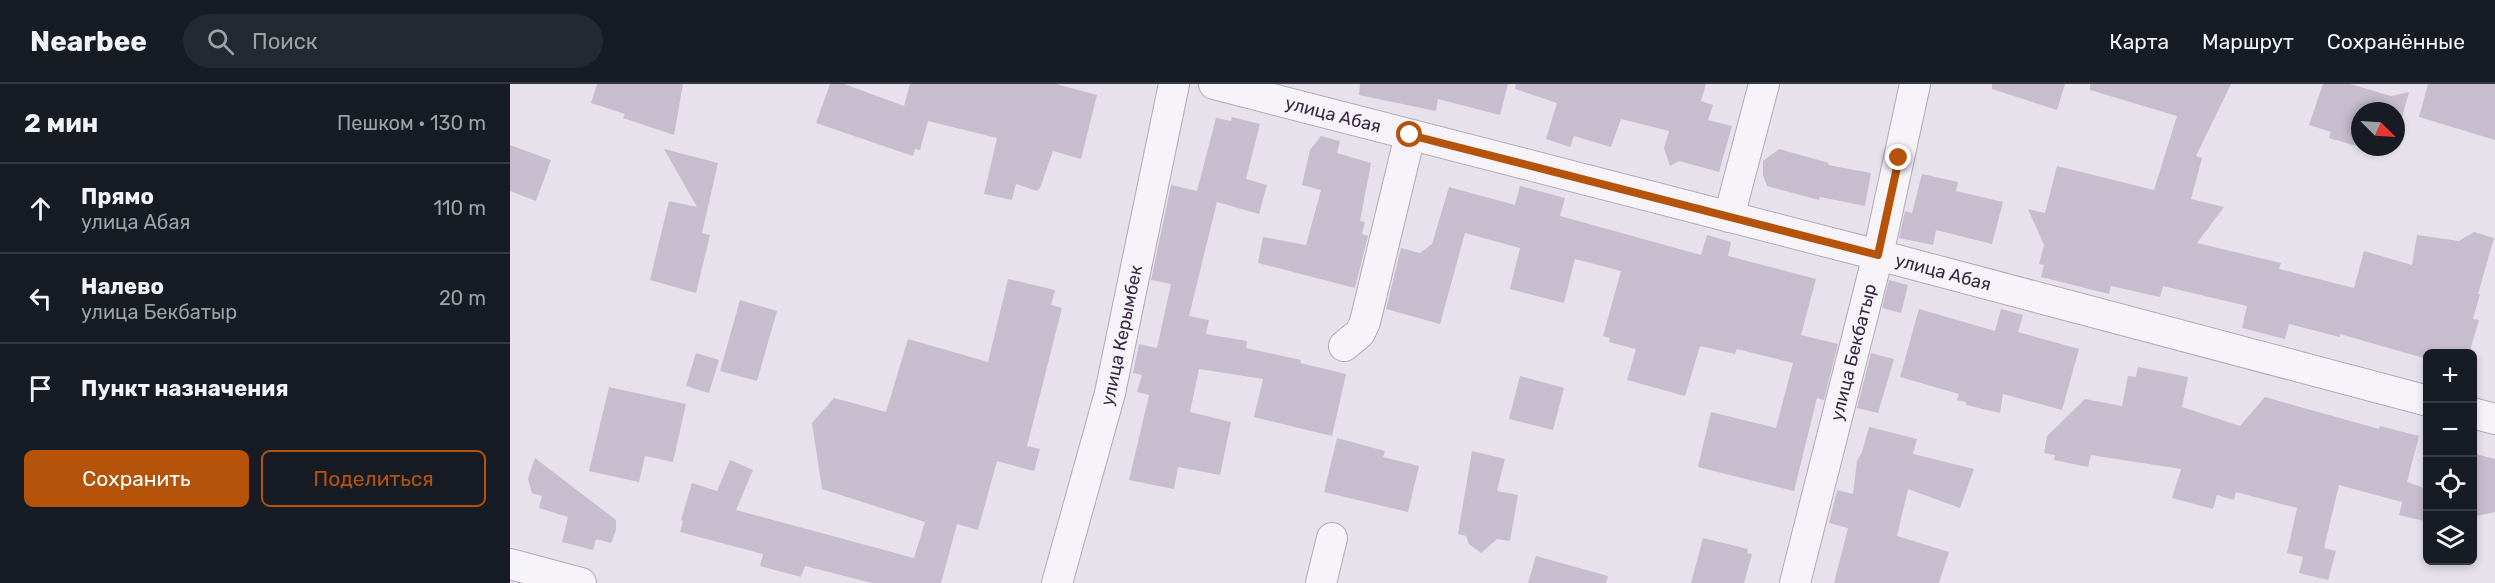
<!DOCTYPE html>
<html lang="ru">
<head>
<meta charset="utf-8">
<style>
	body { margin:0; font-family:Rubik,sans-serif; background:#242831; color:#f1f3f6 }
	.controls { position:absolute; right:18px; bottom:18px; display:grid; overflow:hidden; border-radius:9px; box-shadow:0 3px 9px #0003 }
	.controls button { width:54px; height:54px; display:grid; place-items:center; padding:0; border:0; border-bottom:2px solid #363941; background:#171b24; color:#f1f3f6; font:30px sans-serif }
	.compass { position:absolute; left:1841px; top:18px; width:54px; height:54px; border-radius:50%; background:#171b24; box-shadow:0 3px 9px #0003; rotate:114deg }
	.stop { position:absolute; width:18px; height:18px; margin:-14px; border:4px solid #b45309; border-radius:50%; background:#fff }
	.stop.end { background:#b45309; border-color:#fff; box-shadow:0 2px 6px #0008 }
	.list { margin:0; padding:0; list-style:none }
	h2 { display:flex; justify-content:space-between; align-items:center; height:78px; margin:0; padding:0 24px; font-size:26px }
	h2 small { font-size:20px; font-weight:400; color:#9ea1a6 }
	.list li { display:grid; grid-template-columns:39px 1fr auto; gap:18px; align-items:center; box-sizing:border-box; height:90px; padding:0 24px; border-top:2px solid #363941 }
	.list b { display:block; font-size:22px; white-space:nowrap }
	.list p { margin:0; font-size:20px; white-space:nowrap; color:#9ea1a6 }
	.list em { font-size:20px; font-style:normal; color:#9ea1a6 }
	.actions { display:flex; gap:12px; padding:18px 24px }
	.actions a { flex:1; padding:14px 0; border:2px solid #b45309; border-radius:9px; text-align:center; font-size:21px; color:#b45309 }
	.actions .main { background:#b45309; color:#fff }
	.icon { flex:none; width:33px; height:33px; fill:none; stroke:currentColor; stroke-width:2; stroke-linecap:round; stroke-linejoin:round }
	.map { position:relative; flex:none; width:1985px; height:499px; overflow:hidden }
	header { display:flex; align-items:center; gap:36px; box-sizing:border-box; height:84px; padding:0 30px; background:#171b24; border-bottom:2px solid #363941 }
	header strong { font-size:28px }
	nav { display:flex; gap:33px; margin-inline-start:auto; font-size:21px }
	.search { width:420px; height:54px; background:#242831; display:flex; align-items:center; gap:15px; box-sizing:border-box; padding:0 21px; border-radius:33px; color:#9ea1a6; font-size:22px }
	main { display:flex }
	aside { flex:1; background:#171b24 }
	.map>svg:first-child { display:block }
	.building { fill:#c7bdcf }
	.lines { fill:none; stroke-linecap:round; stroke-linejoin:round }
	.minor-casing { stroke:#b2a9b9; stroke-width:32 }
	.minor { stroke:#f7f4f9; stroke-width:30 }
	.route { stroke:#b45309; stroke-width:8 }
	.labels { text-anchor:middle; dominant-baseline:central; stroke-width:4.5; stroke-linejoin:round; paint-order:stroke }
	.street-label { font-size:18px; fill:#382745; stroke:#f5f1f8 }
</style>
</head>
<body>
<header>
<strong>Nearbee</strong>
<div class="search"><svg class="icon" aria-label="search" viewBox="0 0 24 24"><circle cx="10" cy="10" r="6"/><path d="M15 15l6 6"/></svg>Поиск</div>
<nav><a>Карта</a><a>Маршрут</a><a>Сохранённые</a></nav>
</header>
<main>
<aside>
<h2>2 мин<small>Пешком · 130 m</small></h2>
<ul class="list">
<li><svg class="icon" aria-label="ahead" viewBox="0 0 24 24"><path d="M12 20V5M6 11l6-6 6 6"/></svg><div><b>Прямо</b><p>улица Абая</p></div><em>110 m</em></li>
<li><svg class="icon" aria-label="left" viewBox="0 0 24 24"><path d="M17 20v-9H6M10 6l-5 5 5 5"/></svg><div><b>Налево</b><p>улица Бекбатыр</p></div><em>20 m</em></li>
<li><svg class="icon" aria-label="arrive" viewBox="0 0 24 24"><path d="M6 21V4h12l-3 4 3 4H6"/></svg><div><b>Пункт назначения</b></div></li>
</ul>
<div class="actions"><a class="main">Сохранить</a><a>Поделиться</a></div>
</aside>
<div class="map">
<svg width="1985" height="499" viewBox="0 0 1985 499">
	<rect width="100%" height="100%" fill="#e6e1eb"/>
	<path class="building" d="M87,0H173L164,51L113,34L115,30L81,19Z
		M320,0H334L394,22L400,0H546L587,11L571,75L543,67L530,104L527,107L506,100L502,116L474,110L487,54L418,37L410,66L405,65L403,72L306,39Z
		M850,0H998L990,31L928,15L926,27L849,11Z
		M1006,0H1196L1191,17L1203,21L1198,36L1222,42L1209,88L1169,77L1160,82L1154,64L1159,47L1111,35L1101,63L1064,52L1060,63L1036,55L1047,19L1005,5Z
		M1482,0H1555L1547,26L1482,5Z
		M1580,0H1721L1686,72L1692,74L1681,115L1714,123L1687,159L1771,179L1769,185L1844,204L1854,167L1902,181L1907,151L1949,157L1964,148L1984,154L1968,210H1970L1963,235L1969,236L1959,270H1917V275L1830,250V253L1779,240L1775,255L1732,244L1737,222L1653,202L1650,213L1601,202L1599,210L1531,193L1534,181L1529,180L1534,161L1518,125L1535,129L1547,82L1644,106L1667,32L1580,6Z
		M1813,0H1840L1881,12L1899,8L1887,52L1886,27H1850V63L1819,54L1821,48L1799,41Z
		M1918,0H1985V56L1909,33Z
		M722,33L750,40L736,95L757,101L749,130L707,118L679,232L699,236L696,250L737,257L736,264L791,276L790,279L836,290L822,352L744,333L753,295L689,285L680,328L721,338L710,391L668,383L664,405L619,396L639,311L627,308L632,291L623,289L629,260L647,264L661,200L641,196L661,101L687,107L706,34L721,37Z
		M811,52L830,57L827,69L861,79L850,137L855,138L852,150L858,152L845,204L748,179L753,153L796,161L811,106L792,101L800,66Z
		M0,61L41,76L26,117L0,107Z
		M154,65L208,79L192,149L200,151L186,209L140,196L159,117L187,123Z
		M1269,65L1319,79L1318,81L1361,89L1355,122L1310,113L1309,116L1257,102L1253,91V77Z
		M1412,90L1448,98L1446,107L1493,118L1482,160L1426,146L1423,161L1389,154L1395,127L1402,129Z
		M1010,102L1055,114L1050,132L1191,171L1197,151L1221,158L1218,172L1306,195L1291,251L1328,260L1314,316L1307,314L1284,407L1188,383L1201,328L1266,344L1283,279L1227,265L1225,270L1190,262L1175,312L1117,296L1126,265L1099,258L1100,254L1093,252L1111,187L1065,175L1054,219L1000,205L1010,164L955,149L930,240L876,225L891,164L910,169L922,160L939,103L1005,121Z
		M498,195L545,206L541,221L552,224L517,362L530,365L524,387L487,377L468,446L447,440L431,499H362L295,482L291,493L250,482L253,470L170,448L173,437L171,436L182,399L207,407L220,376L243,386L226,426L404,474L415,438L312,405L302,339L324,314L376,328L398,255L478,278Z
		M1379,196L1398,201L1391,229L1372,224Z
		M230,216L267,227L247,297L210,287Z
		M1409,225L1485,247L1491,225L1513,231L1508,248L1569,265L1552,326L1493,310L1490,329L1456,321V318L1447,316L1449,310L1390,293Z
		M186,269L209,276L199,309L176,302Z
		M1361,269L1384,275L1368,329L1347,324Z
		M1628,283L1678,293L1672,323L1730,342L1755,313L1869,345L1870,342L1909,352L1897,398L1917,405V423L1914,437L1889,431L1894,411L1892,418L1829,401L1814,464L1826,467L1818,496L1789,489L1793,473L1777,469L1787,424L1726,408L1724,416L1707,411L1703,425L1662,414L1671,385L1581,371L1578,383L1544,376L1545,371L1534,369L1537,352L1575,315L1612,322L1618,292L1626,293Z
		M1010,292L1054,304L1043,346L999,335Z
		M99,303L176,320L163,378L135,372L129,398L79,387Z
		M1359,343L1407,355L1403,370L1464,385L1450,424L1398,405L1387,452L1439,468L1429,499H1324L1338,444L1319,439L1327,406L1343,410L1347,377L1352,368Z
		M827,354L875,367L873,373L909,382L898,428L814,408Z
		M962,367L995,375L987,407L1008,411L1000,457L987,455L971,469L959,460L956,452L948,450Z
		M1962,369L1985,375V428L1962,433Z
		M25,374L106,436V446L101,459L86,455L83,466L52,458L58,433L29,424L32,412L22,409L18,395Z
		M1193,454L1238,465L1237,469L1242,470L1234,499H1181Z
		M1026,472L1098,492L1096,499H1018Z"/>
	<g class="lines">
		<defs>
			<g id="minor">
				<path id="s1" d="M704,0L1368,171L1918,317"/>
				<path d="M1219,133L1254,0"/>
				<path d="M834,262L850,249L855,238L900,51"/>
				<path d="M1962,329L1985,335"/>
				<path d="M0,480L71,499"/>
				<path id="s2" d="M547,499L600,309L664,0"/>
				<path d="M811,499L822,454"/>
				<path id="s3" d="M1285,499L1368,171L1405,0"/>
			</g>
		</defs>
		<use href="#minor" class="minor-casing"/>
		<use href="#minor" class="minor"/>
	</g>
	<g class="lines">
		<path class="route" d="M900,51L1368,171L1389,74"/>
	</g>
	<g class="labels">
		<g class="street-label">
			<text stroke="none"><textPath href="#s1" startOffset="123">улица Абая</textPath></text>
			<text stroke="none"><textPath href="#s1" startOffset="753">улица Абая</textPath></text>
			<text stroke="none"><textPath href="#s2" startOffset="256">улица Керымбек</textPath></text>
			<text stroke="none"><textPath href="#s3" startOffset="238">улица Бекбатыр</textPath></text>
		</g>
	</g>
</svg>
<div class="controls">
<button>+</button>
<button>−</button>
<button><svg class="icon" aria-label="locate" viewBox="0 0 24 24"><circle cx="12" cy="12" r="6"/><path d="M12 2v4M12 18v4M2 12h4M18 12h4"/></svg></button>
<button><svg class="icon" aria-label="layers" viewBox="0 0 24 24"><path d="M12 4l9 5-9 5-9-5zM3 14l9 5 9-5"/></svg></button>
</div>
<svg class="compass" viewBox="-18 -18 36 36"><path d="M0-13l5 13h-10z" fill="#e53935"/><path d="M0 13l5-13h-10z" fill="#9ea1a6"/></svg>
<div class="stop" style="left:900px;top:51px"></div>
<div class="stop end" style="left:1389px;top:74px"></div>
</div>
</main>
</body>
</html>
